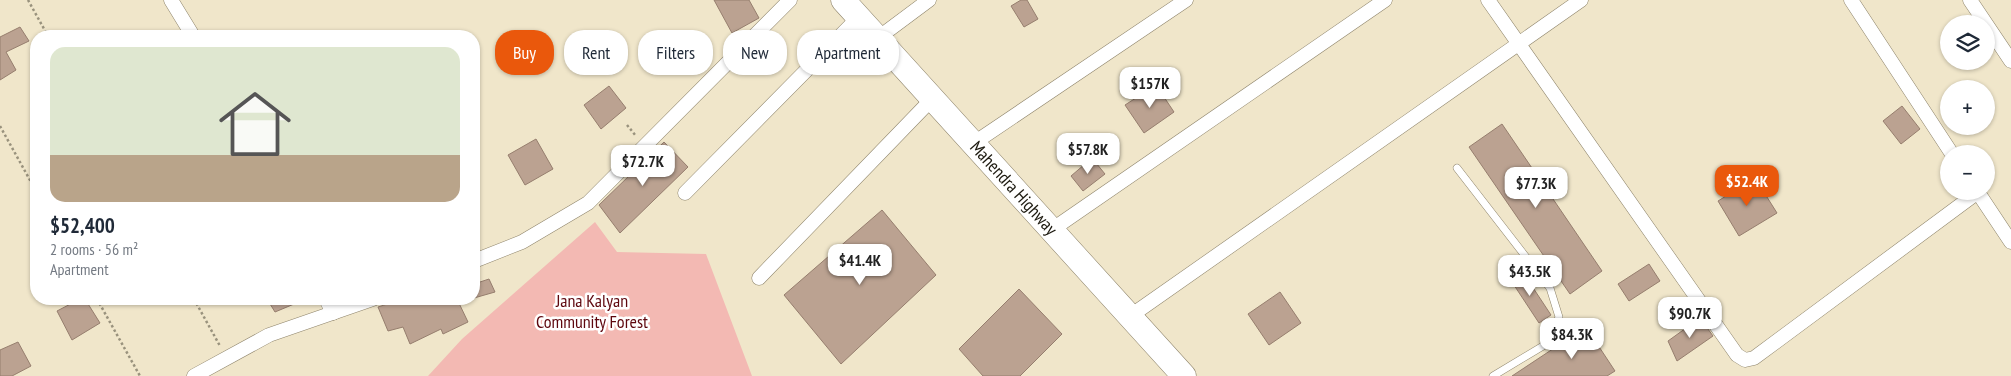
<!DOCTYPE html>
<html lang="en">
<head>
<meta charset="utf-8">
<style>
  body { margin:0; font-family:"PT Sans Narrow",sans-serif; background:#f2f2f3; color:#1f2937; height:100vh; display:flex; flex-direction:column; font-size:19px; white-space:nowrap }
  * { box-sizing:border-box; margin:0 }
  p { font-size:16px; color:#747a83 }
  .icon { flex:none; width:28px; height:28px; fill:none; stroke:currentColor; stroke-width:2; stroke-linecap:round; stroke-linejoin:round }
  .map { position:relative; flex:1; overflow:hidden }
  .drawer { position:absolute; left:30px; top:30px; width:450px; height:275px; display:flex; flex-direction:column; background:#fff; border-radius:20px; box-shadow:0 1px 4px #0004 }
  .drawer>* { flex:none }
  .guide { position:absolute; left:495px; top:30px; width:475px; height:45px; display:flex; gap:10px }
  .buttons { position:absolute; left:1940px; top:15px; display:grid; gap:10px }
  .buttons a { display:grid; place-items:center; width:55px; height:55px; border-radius:50%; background:#fff; box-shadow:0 1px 4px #0004; font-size:25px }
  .price { position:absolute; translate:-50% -42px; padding:0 11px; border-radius:10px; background:#fff; color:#222; font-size:16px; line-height:32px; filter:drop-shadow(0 1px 2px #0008) }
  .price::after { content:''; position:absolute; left:50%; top:30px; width:15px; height:11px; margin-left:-8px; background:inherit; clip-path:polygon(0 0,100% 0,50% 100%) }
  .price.active { background:#ea580c; color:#fff }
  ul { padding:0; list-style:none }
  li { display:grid; align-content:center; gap:10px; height:265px; padding:0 20px }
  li+li { border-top:1px solid #e0e1e3 }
  li span { display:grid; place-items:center; height:155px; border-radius:15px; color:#555 }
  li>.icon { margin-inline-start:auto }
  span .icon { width:90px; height:90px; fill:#fffc; stroke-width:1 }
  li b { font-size:21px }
  .pill { padding:0 18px; border-radius:20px; background:#fff; box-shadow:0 1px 4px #0004; font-size:18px; line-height:45px }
  .pill.active { background:#ea580c; color:#fff }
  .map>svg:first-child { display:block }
</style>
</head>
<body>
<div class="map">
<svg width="2011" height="376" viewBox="0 0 2011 376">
  <rect width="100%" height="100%" fill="#f0e6ca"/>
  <polygon fill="#f3b9b3" points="595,222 617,252 706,254 752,376 428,376 462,339"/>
  <g fill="#bba291" stroke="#967e6e">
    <polygon points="714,0 749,0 759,18 732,33"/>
    <polygon points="1021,0 1027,0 1038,19 1024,27 1011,6"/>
    <polygon points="20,27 29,41 6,52 16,70 0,80 0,37"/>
    <polygon points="1156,85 1174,112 1144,133 1125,105"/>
    <polygon points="609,86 626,108 601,129 584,105"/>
    <polygon points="1902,106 1920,129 1901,144 1883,121"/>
    <polygon points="1502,124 1602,271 1570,294 1469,147"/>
    <polygon points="536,139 553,169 525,185 508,155"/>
    <polygon points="664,142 688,167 620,233 599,205"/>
    <polygon points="1092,158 1105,174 1083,191 1071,176"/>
    <polygon points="1755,178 1777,213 1739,236 1718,201"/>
    <polygon points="882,210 936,275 841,364 784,295"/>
    <polygon points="1649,264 1660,281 1629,301 1618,284"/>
    <polygon points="1522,271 1551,315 1539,323 1510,279"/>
    <polygon points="489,279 495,292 474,298 474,284"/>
    <polygon points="1019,289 1062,334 1020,376 983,376 959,349"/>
    <polygon points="1280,292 1301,323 1269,345 1248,314"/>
    <polygon points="80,299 85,299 100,323 72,340 57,311"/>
    <polygon points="267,299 306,299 275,312"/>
    <polygon points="403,299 457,299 468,322 443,334 441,329 410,344 403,327 388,331 378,307"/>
    <polygon points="1700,318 1713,336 1677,361 1668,341"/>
    <polygon points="1586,327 1615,371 1607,376 1512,376"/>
    <polygon points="18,342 31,366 12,376 0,376 0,350"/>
  </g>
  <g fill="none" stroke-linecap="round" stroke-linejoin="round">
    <defs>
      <polyline id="service" points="1457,168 1550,288 1559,317 1548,343 1493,376"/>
      <g id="minor">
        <polyline points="171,0 193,36"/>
        <polyline points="1488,0 1737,355 1745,360 1754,358 1978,192"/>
        <polyline points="1851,0 1952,154"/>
        <polyline points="1970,0 2011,61"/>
        <polyline points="878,38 929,0"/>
        <polyline points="974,143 1186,0"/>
        <polyline points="1977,191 2011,242"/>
        <polyline points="685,193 859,17"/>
        <polyline points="1050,231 1385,0"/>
        <polyline points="474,261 522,242 588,203 790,0"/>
        <polyline points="759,278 933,98"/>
        <polyline points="326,299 333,313"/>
        <polyline points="1129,317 1581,0"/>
        <polyline points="194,376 269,335 373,299"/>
      </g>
      <g id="trunk">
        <path id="s1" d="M843,0L1184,376"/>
      </g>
    </defs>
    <use href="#service" stroke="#8e846b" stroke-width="8"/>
    <use href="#minor" stroke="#8e846b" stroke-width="15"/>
    <use href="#trunk" stroke="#8e846b" stroke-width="25"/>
    <g stroke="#99927d" stroke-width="2.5" stroke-dasharray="2.5 2.5" stroke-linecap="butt">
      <polyline points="28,0 48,36"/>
      <polyline points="627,125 636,136"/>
      <polyline points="0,126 36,191"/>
      <polyline points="97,299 140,376"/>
      <polyline points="194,299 220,346"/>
    </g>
    <use href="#service" stroke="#fff" stroke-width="7"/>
    <use href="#minor" stroke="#fff" stroke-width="14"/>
    <use href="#trunk" stroke="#fff" stroke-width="24"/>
  </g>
  <g text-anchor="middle" stroke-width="5" stroke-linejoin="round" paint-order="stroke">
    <g font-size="18" fill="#1d1a10" stroke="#fff">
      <text dy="6" stroke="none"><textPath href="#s1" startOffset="254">Mahendra Highway</textPath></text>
    </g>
    <g font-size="18" fill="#5e070e" stroke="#fff">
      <text x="592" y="307">Jana Kalyan<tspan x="592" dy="21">Community Forest</tspan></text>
    </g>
  </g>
</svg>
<div class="buttons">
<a><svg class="icon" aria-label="layers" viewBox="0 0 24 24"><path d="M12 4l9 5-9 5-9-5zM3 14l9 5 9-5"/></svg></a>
<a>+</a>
<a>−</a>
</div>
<b class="price" style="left:1150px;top:109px">$157K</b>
<b class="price" style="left:1088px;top:175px">$57.8K</b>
<b class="price" style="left:643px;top:187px">$72.7K</b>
<b class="price active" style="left:1747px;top:207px">$52.4K</b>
<b class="price" style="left:1536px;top:209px">$77.3K</b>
<b class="price" style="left:860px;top:286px">$41.4K</b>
<b class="price" style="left:1530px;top:297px">$43.5K</b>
<b class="price" style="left:1690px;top:339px">$90.7K</b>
<b class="price" style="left:1572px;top:360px">$84.3K</b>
<div class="guide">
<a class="pill active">Buy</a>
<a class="pill">Rent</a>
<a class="pill">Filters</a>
<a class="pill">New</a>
<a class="pill">Apartment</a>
</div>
<section class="drawer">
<ul>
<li><span style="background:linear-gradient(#dfe7d0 70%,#b9a48a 0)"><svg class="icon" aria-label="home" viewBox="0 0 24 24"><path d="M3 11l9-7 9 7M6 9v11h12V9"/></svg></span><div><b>$52,400</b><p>2 rooms · 56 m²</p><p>Apartment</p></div></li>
</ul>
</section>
</div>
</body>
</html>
